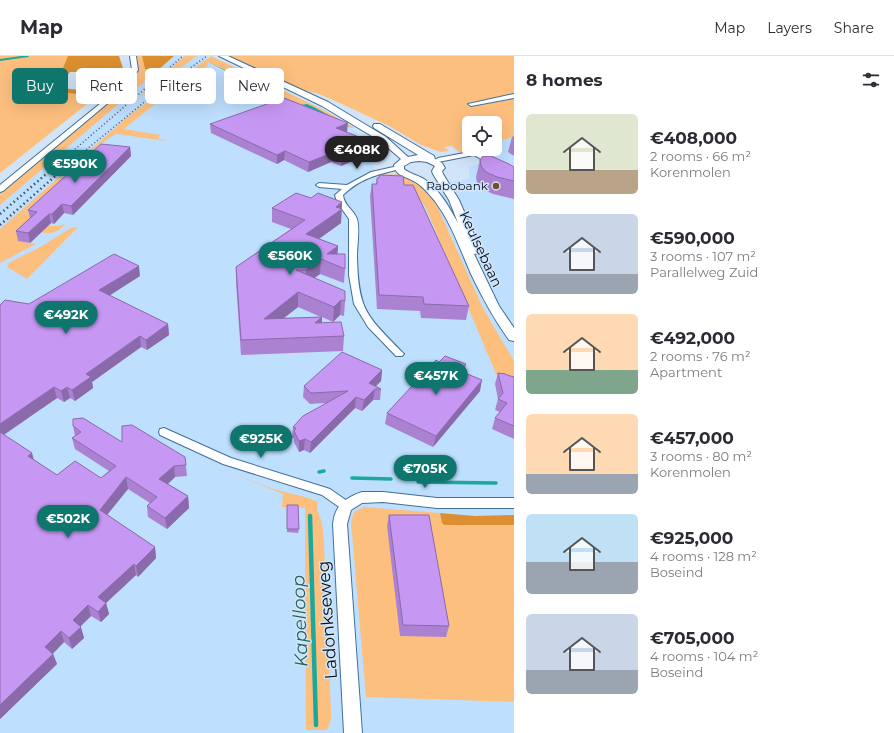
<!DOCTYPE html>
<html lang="en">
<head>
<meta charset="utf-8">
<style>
  body { margin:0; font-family:Montserrat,sans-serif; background:#f7f7f7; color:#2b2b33; height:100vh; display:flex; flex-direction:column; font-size:15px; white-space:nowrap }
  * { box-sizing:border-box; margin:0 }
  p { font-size:13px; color:#7c7c81 }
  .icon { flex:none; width:22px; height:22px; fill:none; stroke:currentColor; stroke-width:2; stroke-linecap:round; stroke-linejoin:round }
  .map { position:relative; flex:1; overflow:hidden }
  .drawer { display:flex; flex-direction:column; background:#fff; width:380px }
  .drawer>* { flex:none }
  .top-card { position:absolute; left:12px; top:12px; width:380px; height:36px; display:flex; gap:8px }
  .buttons { position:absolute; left:462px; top:60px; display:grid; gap:8px }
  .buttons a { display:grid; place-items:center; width:40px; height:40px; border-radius:6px; background:#fff; box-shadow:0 4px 16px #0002; font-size:20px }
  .price { position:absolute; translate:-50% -34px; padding:0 9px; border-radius:14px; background:#0f766e; color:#fff; font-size:13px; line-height:26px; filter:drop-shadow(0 1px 2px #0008) }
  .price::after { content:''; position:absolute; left:50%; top:24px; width:12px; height:9px; margin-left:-6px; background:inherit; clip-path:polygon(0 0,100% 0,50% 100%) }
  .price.selected { background:#222; color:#fff }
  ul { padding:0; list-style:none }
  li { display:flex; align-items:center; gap:12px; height:100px; padding:0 12px }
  li span { display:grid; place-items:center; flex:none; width:112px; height:80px; border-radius:6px; color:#555 }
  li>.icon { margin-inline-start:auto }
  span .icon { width:48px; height:48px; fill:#fffc; stroke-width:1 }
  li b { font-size:17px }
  h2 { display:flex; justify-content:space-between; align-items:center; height:48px; padding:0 12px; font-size:17px }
  .tag { padding:0 14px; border-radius:6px; background:#fff; box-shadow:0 4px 16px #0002; font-size:14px; line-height:36px }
  .tag.selected { background:#0f766e; color:#fff }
  header { display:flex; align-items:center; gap:24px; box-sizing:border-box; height:56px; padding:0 20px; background:#fff; border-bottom:1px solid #e1e1e2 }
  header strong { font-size:19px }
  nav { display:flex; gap:22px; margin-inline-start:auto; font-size:14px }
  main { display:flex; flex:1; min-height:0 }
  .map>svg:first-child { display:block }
</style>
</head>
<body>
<header>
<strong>Map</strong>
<nav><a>Map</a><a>Layers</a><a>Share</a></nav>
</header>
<main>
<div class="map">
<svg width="514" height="677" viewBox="0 0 514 677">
  <rect width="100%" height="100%" fill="#d2e5f8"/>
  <polygon fill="#bedffe" points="166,0 209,0 206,3 208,2 208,6 219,13 351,73 358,77 356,80 357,82 371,88 383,99 382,103 372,108 379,122 404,128 451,126 469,123 469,111 491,104 474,93 495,93 495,86 514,81 514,677 0,677 0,141"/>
  <g fill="#fdbf7e">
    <polygon points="0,0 71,0 68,1 53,36 97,40 0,117"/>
    <path d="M137,0H142L145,13L157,15L0,149V136L128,31C136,21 141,12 137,0Z"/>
    <polygon points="185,0 197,0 136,43"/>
    <path d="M211,0L322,53L355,72H352L314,51L307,48L300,49L208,6L207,10L170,36L124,73L160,79L158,82L167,85L117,78L112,80L91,95L60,121L68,122L28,157L39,170H58L65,168C54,182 44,176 30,174L18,185L36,188L0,207V173L131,58Z"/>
    <polygon points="230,0 514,0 514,39 467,47 472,50 514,43 514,81 495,86 495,67 469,67 469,93 474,93 460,97 452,90 444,91 449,95 441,96 421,89 391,71 342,48 319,38 303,34"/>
    <polygon points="400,118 418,125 434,143 483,252 514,305 514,326 497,320 425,150 405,128 379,122 378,119"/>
    <polygon points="78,171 27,223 7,211 9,207 14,204 35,194 71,172"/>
    <polygon points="231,417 273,433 309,442 318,446 317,453 322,467 324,487 331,657 331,663 327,674 306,674 305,452 282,451 283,438"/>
    <polygon points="364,451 440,457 441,463 444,469 514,469 514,646 366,641 351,466 354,456"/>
  </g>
  <g fill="#db8f30">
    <polygon points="68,0 119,0 123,12 121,16 70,16 67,20 64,20 60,32 81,34 77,38 53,36"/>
    <polygon points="142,0 174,0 157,15 145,13"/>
    <polygon points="440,457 475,460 514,459 514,469 444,469 442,467"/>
  </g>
  <polygon fill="#1ba99e" points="208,6 300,49 307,48 314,51 352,72 257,31"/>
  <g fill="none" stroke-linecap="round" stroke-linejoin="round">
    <polyline stroke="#1ba99e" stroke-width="2" points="0,4 28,0"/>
    <g stroke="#1ba99e" stroke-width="3.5">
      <polyline points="319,416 324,415"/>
      <polyline points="352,422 391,423"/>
      <polyline points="418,426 496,427"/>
    </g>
    <polyline stroke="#1ba99e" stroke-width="4.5" points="310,460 316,669"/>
    <defs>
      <g id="minor">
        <polygon points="514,38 514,42 471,50 468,48"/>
        <polygon points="475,95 514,118 514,123 474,99 438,106 435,104 438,102"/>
        <path d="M398,110L400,111V113C376,119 361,122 343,139C344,150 354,154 357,163C360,174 357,189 357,200C358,254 366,259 402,296L404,298L402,300H396L368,271L354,248L349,219V163L337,146L335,139L342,133L319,131L316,129L319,127L347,129L371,116Z"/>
        <polygon points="164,372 231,402 330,433 350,447 352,450 350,453 346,455 342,453 322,439 223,408 160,379 159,376 160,373"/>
      </g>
      <g id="tertiary">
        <polygon points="130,0 136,0 138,14 127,31 3,135 0,136 0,129 123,29 132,14"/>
        <path d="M362,436H383L437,442H514V452H437L383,446L362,447L351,454L347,468L362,677H344L333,468C335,449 345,442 362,436Z"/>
      </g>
      <path id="secondary" d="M219,0H228L328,46L386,81L408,101L418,99L374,72L373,70L374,68H380L434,100L435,103L442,107L445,112L442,115L443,118L459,144L481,195L479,197L474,198L499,250L514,272V285L509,284C494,263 482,241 471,218C460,193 451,166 434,144C429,138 423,131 417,127C409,121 395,121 394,109L401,103L380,85L322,50ZM419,105L427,106L435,110L432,115L433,118L449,144L458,167C449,151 440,134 424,123C418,119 410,118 404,113V110L411,106Z"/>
    </defs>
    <use href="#minor" stroke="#416f97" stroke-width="2"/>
    <use href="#tertiary" stroke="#416f97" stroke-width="2"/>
    <use href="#secondary" stroke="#416f97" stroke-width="2"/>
    <use href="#minor" fill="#fff" fill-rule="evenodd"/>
    <use href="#tertiary" fill="#fff" fill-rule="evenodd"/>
    <use href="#secondary" fill="#fff" fill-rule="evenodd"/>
    <g stroke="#465667" stroke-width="1.5" stroke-dasharray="1 2.5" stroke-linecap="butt">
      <polyline points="59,107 183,0"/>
      <polyline points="70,107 153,39 207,0"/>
    </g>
    <g stroke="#465667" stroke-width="2.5" stroke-dasharray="1.5 3" stroke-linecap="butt">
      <polyline points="0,158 60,106"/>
      <polyline points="0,169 71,106"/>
    </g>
  </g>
  <g fill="#ab82d2" fill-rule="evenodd">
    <polygon points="210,68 347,76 374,87 373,96 341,110 331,106 308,116 284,104 277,108 211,77"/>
    <polygon points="514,80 514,100 508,96 512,81"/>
    <polygon points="130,91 131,100 73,159 64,157 54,168 51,167 30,187 18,185 16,175 30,162 28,154"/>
    <polygon points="480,104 514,111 514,143 493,138 482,133 477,127 476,121"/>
    <polygon points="379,119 404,129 469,250 466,264 421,262 420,255 377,253 370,140 372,128 376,128 377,122 379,122"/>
    <path d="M311,142L342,146L341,167L319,183L338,190L337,198L345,213L344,227L320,218L314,222L345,245L344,260L340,259L333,266L322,261V267L344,280L343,295L241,299L236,226V211L291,173L272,166V152ZM298,251L321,261L283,262Z"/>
    <polygon points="140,220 109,239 168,268 169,279 147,294 141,291 92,326 93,332 75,345 70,342 64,346 57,342 4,379 32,397 33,403 57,419 101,422 109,415 75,393 72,382 75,380 73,370 122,386 185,401 187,420 175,421 168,428 188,440 189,452 167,473 148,461 147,450 150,447 128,433 107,459 155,491 156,502 138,521 136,519 106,547 109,558 101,566 91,560 80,570 84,582 72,593 64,586 53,598 57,608 0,663 0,249 29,248"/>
    <polygon points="439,306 464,316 480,335 433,391 385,368 387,357"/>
    <polygon points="382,314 381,325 376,330 381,333 380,344 373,344 362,355 355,352 310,397 304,394 299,396 294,386 294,382 292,382 293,371 326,347 310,348 303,341 304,330"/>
    <polygon points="498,317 514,321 514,383 492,373 495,362 500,356 495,354 498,343 495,328"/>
    <polygon points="287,449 299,473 298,477 287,476"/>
    <polygon points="389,459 449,570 446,581 400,580 387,470"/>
  </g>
  <g fill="#8b6aab">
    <polygon points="348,67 347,76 336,81 336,72"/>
    <polygon points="374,87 373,96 341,110 342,101"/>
    <polygon points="130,91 131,100 73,159 71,150"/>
    <polygon points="285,95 284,104 277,108 277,99"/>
    <polygon points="332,97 331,106 308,116 309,106"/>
    <polygon points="342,146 341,167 306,192 306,178"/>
    <polygon points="62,148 64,157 54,168 52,158"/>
    <polygon points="49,158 51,167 30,187 28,177"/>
    <polygon points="338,190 337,205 327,198"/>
    <polygon points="321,203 320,218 305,229 306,214"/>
    <polygon points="139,210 140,220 101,245 99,234"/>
    <polygon points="298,236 298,251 264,278 264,263"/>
    <polygon points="341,244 340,259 333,266 334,251"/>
    <polygon points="322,261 321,276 315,267"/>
    <polygon points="168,268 169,279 147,294 146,284"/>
    <polygon points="140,280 141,291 92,326 93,332 75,345 72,334 86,318"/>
    <polygon points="466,308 463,319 460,315"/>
    <polygon points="382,314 381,325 368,338 369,327"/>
    <polygon points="482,324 480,335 433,391 436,380"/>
    <polygon points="54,331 57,342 0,381 0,368"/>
    <polygon points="67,331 70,342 64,346 61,335"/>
    <polygon points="375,333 373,344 362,355 364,344"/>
    <polygon points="356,341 355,352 310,397 311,386"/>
    <polygon points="305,383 304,394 299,396 299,385"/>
    <polygon points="32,397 35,408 28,400"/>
    <polygon points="174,410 175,421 161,434 159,423"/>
    <polygon points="126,421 128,433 102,465 100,454"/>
    <polygon points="188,440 189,452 167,473 165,462"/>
    <polygon points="155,491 156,502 138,521 136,510"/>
    <polygon points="134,508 136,519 106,547 109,558 101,566 98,556 98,541"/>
    <polygon points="88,549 91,560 76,575 73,564"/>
    <polygon points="81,571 84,582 72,593 69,582"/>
    <polygon points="61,575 64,586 49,601 45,591"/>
    <polygon points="53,598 57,608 0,663 0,649"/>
  </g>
  <g fill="#c797f4" stroke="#8b6aab">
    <polygon points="284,42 348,67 336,72 374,87 342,101 332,97 309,106 285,95 277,99 210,68"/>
    <polygon points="101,88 130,91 71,150 62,148 52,158 49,158 28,177 16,175 37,156 28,154"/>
    <polygon points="483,100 491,100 509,108 514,111 514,125 497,121 486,116 481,110 480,104"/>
    <polygon points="379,119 403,120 404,129 413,129 469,250 424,248 423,241 379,239 372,128 377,128 377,122 379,122"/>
    <polygon points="296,137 311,142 318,137 342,146 336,151 342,153 306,178 338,190 327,198 345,198 345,213 321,203 306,214 296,214 345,235 345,245 341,244 334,251 298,236 264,263 322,261 315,267 341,266 344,280 241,284 236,211 305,164 272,152"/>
    <polygon points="114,198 139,210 99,234 168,268 146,284 140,280 86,318 91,321 72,334 67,331 61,335 54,331 0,368 0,249 5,244 29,248"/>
    <polygon points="342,296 382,314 369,327 381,333 375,333 364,344 356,341 311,386 305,383 299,385 294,375 296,372 293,371 303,360 348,335 311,337 304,330"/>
    <polygon points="445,300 466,308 460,315 482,324 436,380 387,357 436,304 439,306"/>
    <polygon points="498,317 506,318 507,319 514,321 514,370 495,362 507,347 498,343 503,337"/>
    <polygon points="83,362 122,386 122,370 132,369 185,401 186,409 174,410 159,423 188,440 165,462 147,450 157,441 126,421 100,454 155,491 136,510 134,508 98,541 106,547 98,556 88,549 73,564 81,571 69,582 61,575 45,591 53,598 0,649 0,376 32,397 28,400 57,419 75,405 101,422 116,410 72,382 81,376 73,370 73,363"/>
    <polygon points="287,449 298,449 299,473 287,473"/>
    <polygon points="389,459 429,459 449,570 403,569"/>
  </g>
  <circle fill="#735029" stroke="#d2e5f8" stroke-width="1.5" cx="496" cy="130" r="4"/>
  <g text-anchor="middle" stroke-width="3" stroke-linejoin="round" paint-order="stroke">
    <g font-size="12" fill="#000e1e" stroke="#d2e5f8" text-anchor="end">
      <text x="488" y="134">Rabobank</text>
    </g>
    <g font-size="14" fill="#000e1e" stroke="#d2e5f8">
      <text transform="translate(481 193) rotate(65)" y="5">Keulsebaan</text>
    </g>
    <g font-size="17" fill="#000e1e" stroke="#d2e5f8">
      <text transform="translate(327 564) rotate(-94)" y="6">Ladonkseweg</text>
    </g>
    <g font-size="18" font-style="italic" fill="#1f635d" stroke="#d2e5f8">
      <text transform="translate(300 565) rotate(-92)" y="6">Kapelloop</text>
    </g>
  </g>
</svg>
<div class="buttons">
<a><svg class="icon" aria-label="locate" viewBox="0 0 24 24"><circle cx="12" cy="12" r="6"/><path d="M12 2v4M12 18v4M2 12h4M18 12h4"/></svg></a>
</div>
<b class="price selected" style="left:357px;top:114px">€408K</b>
<b class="price" style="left:75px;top:128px">€590K</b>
<b class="price" style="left:290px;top:220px">€560K</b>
<b class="price" style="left:66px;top:279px">€492K</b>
<b class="price" style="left:436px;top:340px">€457K</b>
<b class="price" style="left:261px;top:403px">€925K</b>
<b class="price" style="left:425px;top:433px">€705K</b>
<b class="price" style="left:68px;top:483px">€502K</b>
<div class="top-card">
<a class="tag selected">Buy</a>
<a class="tag">Rent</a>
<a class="tag">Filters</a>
<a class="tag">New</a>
</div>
</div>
<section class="drawer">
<h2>8 homes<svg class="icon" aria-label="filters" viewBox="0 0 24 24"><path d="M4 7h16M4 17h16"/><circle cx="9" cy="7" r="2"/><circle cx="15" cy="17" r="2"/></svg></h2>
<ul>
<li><span style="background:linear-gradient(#dfe7d0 70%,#b9a48a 0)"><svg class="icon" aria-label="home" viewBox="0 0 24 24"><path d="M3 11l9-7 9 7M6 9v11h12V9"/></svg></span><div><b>€408,000</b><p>2 rooms · 66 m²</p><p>Korenmolen</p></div></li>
<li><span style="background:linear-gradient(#c9d6e8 75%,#9aa5b1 0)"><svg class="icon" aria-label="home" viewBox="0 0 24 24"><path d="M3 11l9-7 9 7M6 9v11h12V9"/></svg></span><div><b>€590,000</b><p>3 rooms · 107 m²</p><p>Parallelweg Zuid</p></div></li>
<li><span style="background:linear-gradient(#ffd9b3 70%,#7fa58c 0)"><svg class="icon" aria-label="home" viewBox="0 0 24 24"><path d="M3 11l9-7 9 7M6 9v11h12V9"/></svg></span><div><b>€492,000</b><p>2 rooms · 76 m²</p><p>Apartment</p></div></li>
<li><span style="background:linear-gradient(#ffd9b3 75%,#9aa5b1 0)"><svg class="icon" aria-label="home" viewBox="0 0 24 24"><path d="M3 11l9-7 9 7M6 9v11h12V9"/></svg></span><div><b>€457,000</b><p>3 rooms · 80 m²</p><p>Korenmolen</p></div></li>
<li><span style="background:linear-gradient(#bfe0f5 60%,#9aa5b1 0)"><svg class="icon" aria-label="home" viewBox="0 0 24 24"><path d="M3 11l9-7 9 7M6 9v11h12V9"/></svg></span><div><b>€925,000</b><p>4 rooms · 128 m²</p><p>Boseind</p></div></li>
<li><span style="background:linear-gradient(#c9d6e8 70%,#9aa5b1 0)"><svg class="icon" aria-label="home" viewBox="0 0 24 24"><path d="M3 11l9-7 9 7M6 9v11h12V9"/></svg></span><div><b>€705,000</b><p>4 rooms · 104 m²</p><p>Boseind</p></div></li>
</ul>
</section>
</main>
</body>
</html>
